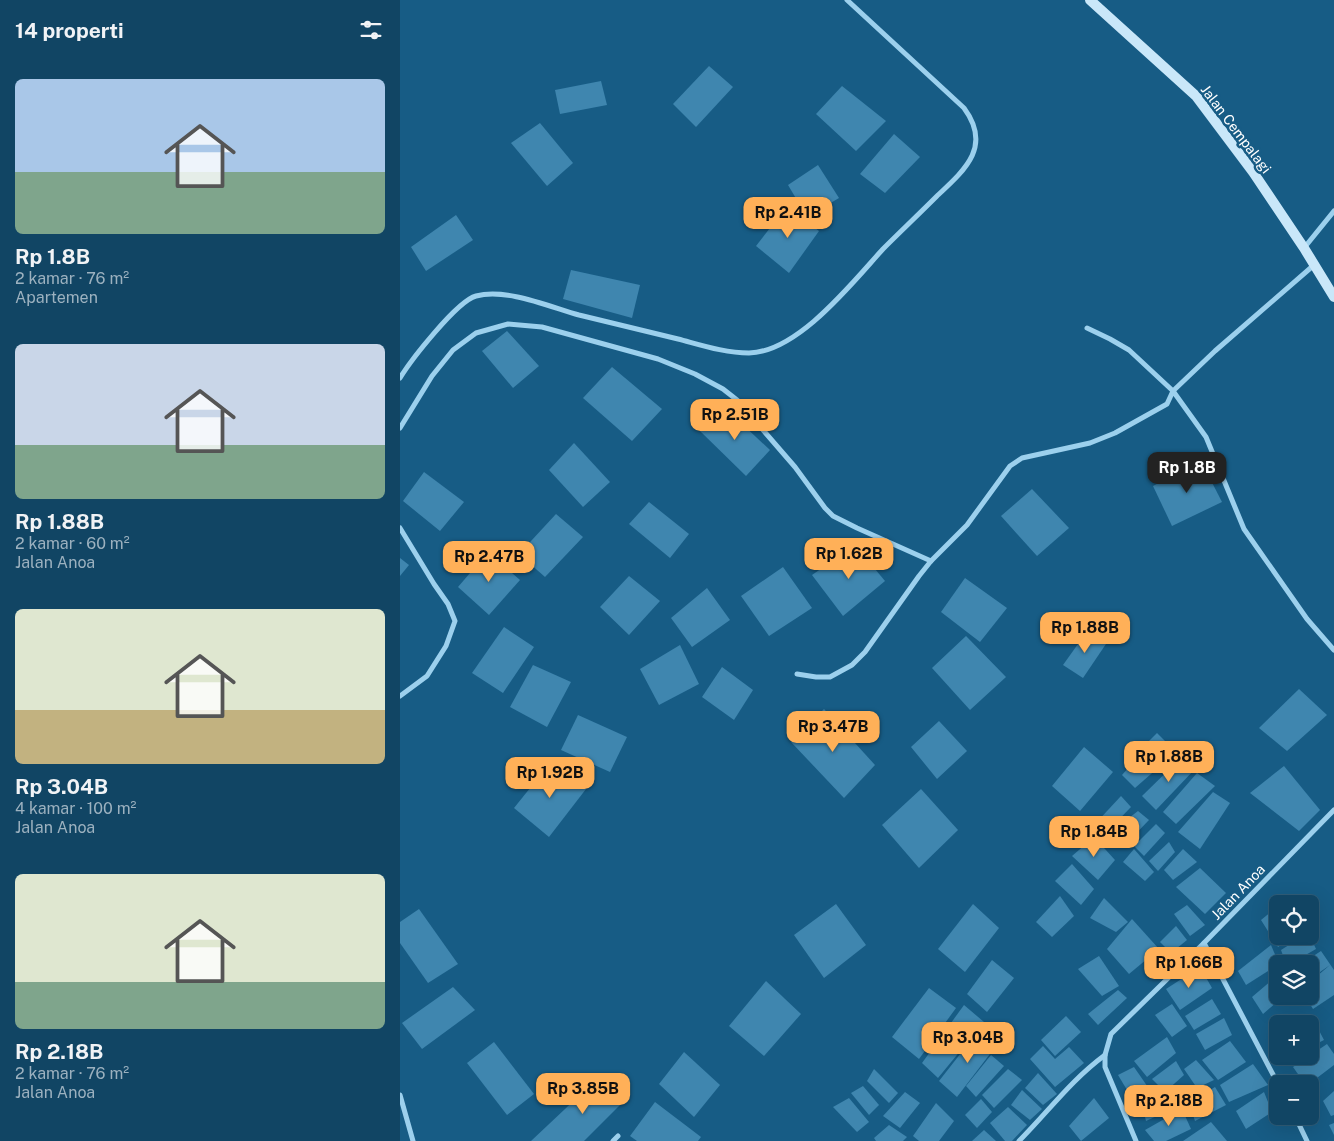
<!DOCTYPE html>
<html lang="id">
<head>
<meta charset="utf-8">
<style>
  body { margin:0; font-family:"Public Sans",sans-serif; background:#1a4c6a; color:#f1f3f6; height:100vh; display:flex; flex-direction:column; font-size:19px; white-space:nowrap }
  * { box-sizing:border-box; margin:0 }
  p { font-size:16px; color:#9cb1bf }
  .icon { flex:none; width:28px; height:28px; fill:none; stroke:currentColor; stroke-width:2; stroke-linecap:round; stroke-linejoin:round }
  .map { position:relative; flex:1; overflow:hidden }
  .drawer { display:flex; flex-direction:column; background:#114564; width:400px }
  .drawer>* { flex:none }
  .tools { position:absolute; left:869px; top:895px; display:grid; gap:10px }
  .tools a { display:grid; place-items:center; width:50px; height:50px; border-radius:8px; background:#114564; box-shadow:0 5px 20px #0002,0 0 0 1px #305d78; font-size:25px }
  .price { position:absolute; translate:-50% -42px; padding:0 11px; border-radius:10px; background:#ffb058; color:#111; font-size:16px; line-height:32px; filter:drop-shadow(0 1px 2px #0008) }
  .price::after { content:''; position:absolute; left:50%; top:30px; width:15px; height:11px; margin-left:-8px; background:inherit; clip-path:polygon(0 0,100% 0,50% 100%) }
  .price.selected { background:#222; color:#fff }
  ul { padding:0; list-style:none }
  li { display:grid; align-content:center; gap:10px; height:265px; padding:0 15px }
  li span { display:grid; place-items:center; height:155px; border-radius:8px; color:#555 }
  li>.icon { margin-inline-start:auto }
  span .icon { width:90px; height:90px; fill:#fffc; stroke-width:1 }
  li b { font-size:21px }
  h2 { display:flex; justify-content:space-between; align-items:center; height:60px; padding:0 15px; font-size:21px }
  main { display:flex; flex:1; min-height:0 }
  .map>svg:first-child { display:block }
</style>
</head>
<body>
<main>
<section class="drawer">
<h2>14 properti<svg class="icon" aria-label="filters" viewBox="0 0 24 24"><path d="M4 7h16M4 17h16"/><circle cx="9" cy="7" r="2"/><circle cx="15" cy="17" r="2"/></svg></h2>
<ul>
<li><span style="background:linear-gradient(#a9c7e8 60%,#7fa58c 0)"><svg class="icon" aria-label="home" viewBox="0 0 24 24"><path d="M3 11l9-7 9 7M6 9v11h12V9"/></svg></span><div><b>Rp 1.8B</b><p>2 kamar · 76 m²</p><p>Apartemen</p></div></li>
<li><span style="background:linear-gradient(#c9d6e8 65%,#7fa58c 0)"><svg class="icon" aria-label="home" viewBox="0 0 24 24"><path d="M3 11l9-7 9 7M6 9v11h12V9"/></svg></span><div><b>Rp 1.88B</b><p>2 kamar · 60 m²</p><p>Jalan Anoa</p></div></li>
<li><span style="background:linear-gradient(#dfe7d0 65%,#c2b280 0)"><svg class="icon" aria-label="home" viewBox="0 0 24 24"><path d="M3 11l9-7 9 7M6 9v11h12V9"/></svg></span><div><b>Rp 3.04B</b><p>4 kamar · 100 m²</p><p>Jalan Anoa</p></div></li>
<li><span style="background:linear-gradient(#dfe7d0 70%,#7fa58c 0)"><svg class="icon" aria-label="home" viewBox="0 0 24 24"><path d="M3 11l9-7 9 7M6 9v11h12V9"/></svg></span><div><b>Rp 2.18B</b><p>2 kamar · 76 m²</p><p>Jalan Anoa</p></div></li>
</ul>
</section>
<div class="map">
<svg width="934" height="1141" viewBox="0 0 934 1141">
  <rect width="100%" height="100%" fill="#175c85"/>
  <g fill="#3f86af">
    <polygon points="309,66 333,87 296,127 273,104"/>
    <polygon points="201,81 207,105 160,114 155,90"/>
    <polygon points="442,86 486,121 456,151 416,114"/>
    <polygon points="140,123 173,163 147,186 111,143"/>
    <polygon points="494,134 520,157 485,193 460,174"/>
    <polygon points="418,165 439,198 407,217 388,185"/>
    <polygon points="387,206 419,231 389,273 356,246"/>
    <polygon points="56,215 73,240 26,271 11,247"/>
    <polygon points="171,270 240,285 232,318 163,299"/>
    <polygon points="107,331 139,366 113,388 82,351"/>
    <polygon points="212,367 262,409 232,441 183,398"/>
    <polygon points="323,406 370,450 346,476 300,431"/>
    <polygon points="174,443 210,482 183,507 149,470"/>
    <polygon points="801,461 822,502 772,526 753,486"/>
    <polygon points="24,472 64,502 40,531 3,501"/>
    <polygon points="632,489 669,528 637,556 601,516"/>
    <polygon points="249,502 289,534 270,558 229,524"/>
    <polygon points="156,514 183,537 145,577 119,554"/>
    <polygon points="455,545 485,581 443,616 412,575"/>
    <polygon points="88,552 120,580 89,615 58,587"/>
    <polygon points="0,558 9,565 0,576"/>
    <polygon points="383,567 412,608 369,636 341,596"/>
    <polygon points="229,576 260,601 229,635 200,607"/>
    <polygon points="565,578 607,608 580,642 541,612"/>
    <polygon points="307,588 330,620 292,647 271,618"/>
    <polygon points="104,627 134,647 103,693 72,673"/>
    <polygon points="688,630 708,641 683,678 663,665"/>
    <polygon points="566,636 606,677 570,710 532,668"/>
    <polygon points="280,645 299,684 259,705 240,669"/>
    <polygon points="133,665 171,682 147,727 110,707"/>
    <polygon points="322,667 353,690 334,720 302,697"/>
    <polygon points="899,689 927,715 887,751 859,728"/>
    <polygon points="424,709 475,765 444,798 391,742"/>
    <polygon points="178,715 227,737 210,772 161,750"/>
    <polygon points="539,721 567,751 537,779 511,747"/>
    <polygon points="757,733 778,754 763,765 744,746"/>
    <polygon points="684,747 713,772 680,811 652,786"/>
    <polygon points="742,752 759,767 735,788 722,775"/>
    <polygon points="783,756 795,769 756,810 742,796"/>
    <polygon points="151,762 186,789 149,837 114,808"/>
    <polygon points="884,766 920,810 899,831 850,793"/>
    <polygon points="797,773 815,786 776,824 763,812"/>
    <polygon points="521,789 558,830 519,868 482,825"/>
    <polygon points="813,792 830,803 800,849 778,832"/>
    <polygon points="721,796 731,807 704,835 695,824"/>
    <polygon points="738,811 749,820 724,846 713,830"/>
    <polygon points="756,824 765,833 744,856 734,846"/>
    <polygon points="694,837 715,860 698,880 672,856"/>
    <polygon points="769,842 775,852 758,871 749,861"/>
    <polygon points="734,849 754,872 745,881 723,862"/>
    <polygon points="783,849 797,862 773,880 764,870"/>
    <polygon points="672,864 694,889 681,905 655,881"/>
    <polygon points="800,868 826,893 805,914 776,887"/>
    <polygon points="660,896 674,916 652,937 636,922"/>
    <polygon points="704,898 728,922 716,932 690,918"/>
    <polygon points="436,904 466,945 424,978 394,935"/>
    <polygon points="573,904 599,928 565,972 538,949"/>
    <polygon points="787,905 805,925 790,936 774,914"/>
    <polygon points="878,906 878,936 894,936 878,947 861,920"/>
    <polygon points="19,909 58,964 28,983 0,943 0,922"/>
    <polygon points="732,919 759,949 729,974 707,949"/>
    <polygon points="776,926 787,940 771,953 760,942"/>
    <polygon points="903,936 910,936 916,949 890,964 886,964 881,950"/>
    <polygon points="871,945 879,964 846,985 838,971"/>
    <polygon points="921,951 934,970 934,995 913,1009 905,996 910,996 910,982 930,965 910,979 910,964 901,964"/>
    <polygon points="699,956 719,986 702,996 678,969"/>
    <polygon points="592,960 614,978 587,1012 567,994"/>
    <polygon points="800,967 812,988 780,1010 766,989"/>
    <polygon points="878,975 878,996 884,996 863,1014 852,997"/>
    <polygon points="366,981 401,1014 364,1056 329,1026"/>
    <polygon points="53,987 75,1010 22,1049 2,1023"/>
    <polygon points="529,988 556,1008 519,1059 492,1037"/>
    <polygon points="718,990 727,998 698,1025 688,1014"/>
    <polygon points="812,999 821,1014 794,1030 785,1016"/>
    <polygon points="772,1004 787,1026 772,1037 755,1015"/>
    <polygon points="564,1005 584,1022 538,1078 522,1063"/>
    <polygon points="666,1016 681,1032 655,1056 641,1040"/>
    <polygon points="912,1017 924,1040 910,1047 910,1024 903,1024"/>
    <polygon points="824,1018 832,1035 805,1050 796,1034"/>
    <polygon points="579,1030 596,1046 557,1097 539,1081"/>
    <polygon points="767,1037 776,1053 747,1077 734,1061"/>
    <polygon points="830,1041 846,1062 818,1080 802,1060"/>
    <polygon points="94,1042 134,1094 107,1115 67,1063"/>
    <polygon points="927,1044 934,1054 934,1065 909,1084 905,1084 893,1067"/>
    <polygon points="643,1046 655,1059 669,1047 684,1063 655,1087 630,1059"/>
    <polygon points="284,1052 320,1085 294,1117 259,1084"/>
    <polygon points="591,1055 604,1066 576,1097 566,1086"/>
    <polygon points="796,1060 814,1080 797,1088 784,1069"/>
    <polygon points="776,1061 784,1075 765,1092 752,1079"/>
    <polygon points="853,1064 868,1085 829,1102 820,1085"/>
    <polygon points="734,1067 752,1093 733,1100 718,1075"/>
    <polygon points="474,1069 498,1093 489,1103 467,1081"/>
    <polygon points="608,1069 622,1080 594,1108 582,1095"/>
    <polygon points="638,1073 657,1094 643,1105 625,1088"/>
    <polygon points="200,1076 223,1102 184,1141 131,1141"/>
    <polygon points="463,1086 479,1105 469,1115 451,1093"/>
    <polygon points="815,1087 826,1105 795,1121 789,1103"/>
    <polygon points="622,1090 642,1109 630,1120 611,1105"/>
    <polygon points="934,1091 934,1115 931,1116 923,1101"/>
    <polygon points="505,1092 520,1103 500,1128 483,1116"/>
    <polygon points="864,1092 872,1112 846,1129 836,1111"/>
    <polygon points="768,1094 774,1108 746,1121 742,1105"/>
    <polygon points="449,1098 469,1122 457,1132 433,1107"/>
    <polygon points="694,1098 709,1118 681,1141 669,1126"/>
    <polygon points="581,1099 592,1112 577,1128 565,1115"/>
    <polygon points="255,1102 301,1137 298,1141 237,1141 230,1136"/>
    <polygon points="536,1103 554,1121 539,1141 519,1141 513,1136"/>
    <polygon points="608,1107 627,1125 612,1141 605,1141 590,1123"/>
    <polygon points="782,1109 791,1129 766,1141 754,1141 745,1130"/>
    <polygon points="811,1122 827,1141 783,1141"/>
    <polygon points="934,1123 934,1135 929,1125"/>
    <polygon points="489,1125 507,1137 503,1141 476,1141 474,1138"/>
    <polygon points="584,1130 596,1141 572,1141"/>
  </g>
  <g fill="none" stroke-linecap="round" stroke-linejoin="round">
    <g stroke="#9cd0ed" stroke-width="5">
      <polyline points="904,248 934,211"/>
      <polyline points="687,328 710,339 729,350 773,391 815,351 914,265"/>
      <path d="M0,378C11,360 57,301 76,296C107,288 150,307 179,315C212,323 245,331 278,339C301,345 325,353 349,353C398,352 452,283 483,249C501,231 519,214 537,196C566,169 592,146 564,108L447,0"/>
      <polyline points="0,428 32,376 53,350 76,333 108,324 142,327 258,359 295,374 323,389 337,400 395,467 425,508 433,516 457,528 531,561"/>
      <polyline points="0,528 34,584 48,604 55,621 46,646 27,676 0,696"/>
      <polyline points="397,674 416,677 430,677 452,665 465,652 519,576 531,561 567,525 610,466 622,458 690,443 715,433 767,404 773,391 806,437 844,529 907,619 934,650"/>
      <polyline points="804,943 878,1084"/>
      <polyline points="0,1095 13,1141"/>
      <polyline points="895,1116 907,1141"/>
      <polyline points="213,1141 218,1136"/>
      <path d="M619,1141C649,1111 670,1081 705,1055"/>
      <polyline points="736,1141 705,1067 705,1055 711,1034 804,943 934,810"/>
    </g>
    <polyline stroke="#c9e7f9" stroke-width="10" points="690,0 796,96 853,172 904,248 934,297"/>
  </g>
  <g text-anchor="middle" stroke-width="5" stroke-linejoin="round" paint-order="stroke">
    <g font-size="14" fill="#fff" stroke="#175c85">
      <text transform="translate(836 129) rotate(53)" y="5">Jalan Cempalagi</text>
      <text transform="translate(838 892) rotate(-46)" y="5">Jalan Anoa</text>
    </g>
  </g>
</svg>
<div class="tools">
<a><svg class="icon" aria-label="locate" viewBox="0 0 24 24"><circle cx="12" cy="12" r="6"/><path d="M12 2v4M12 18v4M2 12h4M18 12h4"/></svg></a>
<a><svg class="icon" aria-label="layers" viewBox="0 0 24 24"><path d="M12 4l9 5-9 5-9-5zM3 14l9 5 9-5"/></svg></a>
<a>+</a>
<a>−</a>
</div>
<b class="price" style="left:388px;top:239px">Rp 2.41B</b>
<b class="price" style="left:335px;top:441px">Rp 2.51B</b>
<b class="price selected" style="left:787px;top:494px">Rp 1.8B</b>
<b class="price" style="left:449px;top:580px">Rp 1.62B</b>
<b class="price" style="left:89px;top:583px">Rp 2.47B</b>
<b class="price" style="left:685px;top:654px">Rp 1.88B</b>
<b class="price" style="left:433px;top:753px">Rp 3.47B</b>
<b class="price" style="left:769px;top:783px">Rp 1.88B</b>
<b class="price" style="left:150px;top:799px">Rp 1.92B</b>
<b class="price" style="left:694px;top:858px">Rp 1.84B</b>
<b class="price" style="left:789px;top:989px">Rp 1.66B</b>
<b class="price" style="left:568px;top:1064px">Rp 3.04B</b>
<b class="price" style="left:183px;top:1115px">Rp 3.85B</b>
<b class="price" style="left:769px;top:1127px">Rp 2.18B</b>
</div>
</main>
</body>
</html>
